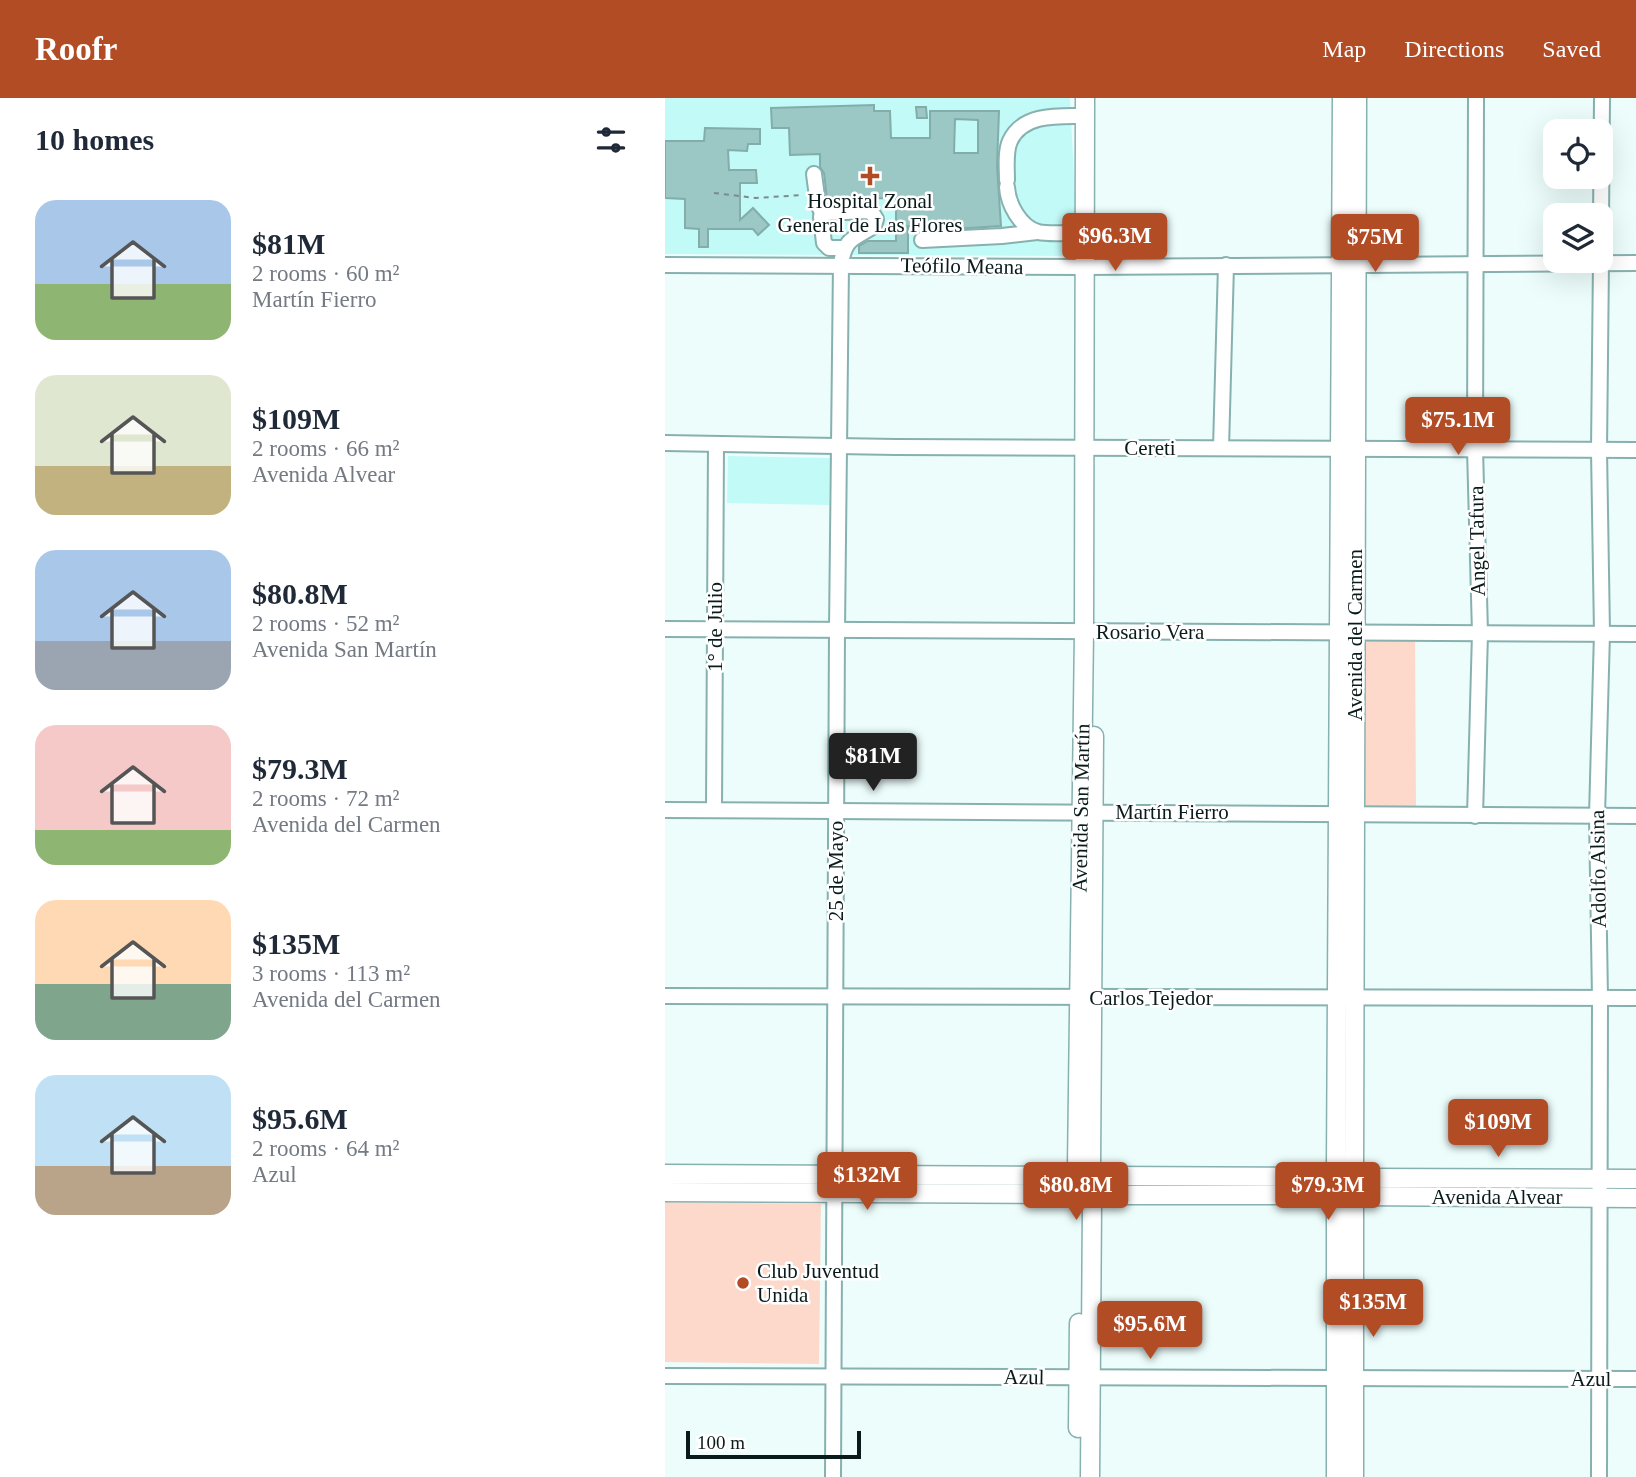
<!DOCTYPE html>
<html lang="en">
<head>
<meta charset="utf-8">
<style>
  body { margin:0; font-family:Georgia,serif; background:#f6f6f7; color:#1f2937; height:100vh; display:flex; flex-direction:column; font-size:26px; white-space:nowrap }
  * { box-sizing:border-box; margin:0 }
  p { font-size:23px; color:#747a83 }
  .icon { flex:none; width:38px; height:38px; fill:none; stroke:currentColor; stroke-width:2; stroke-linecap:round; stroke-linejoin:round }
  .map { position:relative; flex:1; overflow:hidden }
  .panel { display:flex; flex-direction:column; background:#fff; width:665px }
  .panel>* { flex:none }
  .fabs { position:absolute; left:878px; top:21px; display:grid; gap:14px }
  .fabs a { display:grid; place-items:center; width:70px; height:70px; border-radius:14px; background:#fff; box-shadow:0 7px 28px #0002; font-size:35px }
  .scale { position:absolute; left:21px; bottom:18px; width:175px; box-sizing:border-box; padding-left:7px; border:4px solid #091a1a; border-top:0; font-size:19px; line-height:24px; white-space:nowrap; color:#091a1a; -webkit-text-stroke:5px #fff; paint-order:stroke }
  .price { position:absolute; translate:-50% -60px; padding:0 16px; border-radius:7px; background:#b24c24; color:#fff; font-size:23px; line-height:46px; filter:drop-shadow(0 2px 4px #0008) }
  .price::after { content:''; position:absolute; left:50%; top:42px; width:21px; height:16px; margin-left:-10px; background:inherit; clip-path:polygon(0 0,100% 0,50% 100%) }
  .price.on { background:#222; color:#fff }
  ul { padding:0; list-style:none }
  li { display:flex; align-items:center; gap:21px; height:175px; padding:0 35px }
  li span { display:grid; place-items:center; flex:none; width:196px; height:140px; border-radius:21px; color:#555 }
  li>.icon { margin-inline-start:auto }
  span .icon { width:84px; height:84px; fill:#fffc; stroke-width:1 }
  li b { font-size:30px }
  h2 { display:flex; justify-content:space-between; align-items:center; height:84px; padding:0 35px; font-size:30px }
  header { display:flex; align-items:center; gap:42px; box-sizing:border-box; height:98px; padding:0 35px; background:#b24c24; color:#fff }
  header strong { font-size:33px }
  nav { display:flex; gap:38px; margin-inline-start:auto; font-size:24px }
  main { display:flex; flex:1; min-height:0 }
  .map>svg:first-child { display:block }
</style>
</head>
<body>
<header>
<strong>Roofr</strong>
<nav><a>Map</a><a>Directions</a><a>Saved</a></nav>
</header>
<main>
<section class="panel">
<h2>10 homes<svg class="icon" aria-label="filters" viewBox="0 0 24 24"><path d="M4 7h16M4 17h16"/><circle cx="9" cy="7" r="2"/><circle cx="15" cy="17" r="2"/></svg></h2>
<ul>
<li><span style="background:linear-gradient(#a9c7e8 60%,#8fb573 0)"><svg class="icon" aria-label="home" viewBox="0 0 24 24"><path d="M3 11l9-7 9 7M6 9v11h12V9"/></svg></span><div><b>$81M</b><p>2 rooms · 60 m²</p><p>Martín Fierro</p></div></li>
<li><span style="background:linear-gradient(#dfe7d0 65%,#c2b280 0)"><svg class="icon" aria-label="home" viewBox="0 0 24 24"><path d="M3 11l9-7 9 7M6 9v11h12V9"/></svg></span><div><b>$109M</b><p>2 rooms · 66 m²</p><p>Avenida Alvear</p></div></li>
<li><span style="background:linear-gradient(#a9c7e8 65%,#9aa5b1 0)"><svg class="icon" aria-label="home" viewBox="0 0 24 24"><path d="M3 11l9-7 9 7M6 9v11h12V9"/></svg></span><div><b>$80.8M</b><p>2 rooms · 52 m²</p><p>Avenida San Martín</p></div></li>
<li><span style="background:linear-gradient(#f6c9c9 75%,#8fb573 0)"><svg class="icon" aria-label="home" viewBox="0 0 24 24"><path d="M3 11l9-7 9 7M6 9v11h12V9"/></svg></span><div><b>$79.3M</b><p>2 rooms · 72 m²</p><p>Avenida del Carmen</p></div></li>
<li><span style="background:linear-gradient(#ffd9b3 60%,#7fa58c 0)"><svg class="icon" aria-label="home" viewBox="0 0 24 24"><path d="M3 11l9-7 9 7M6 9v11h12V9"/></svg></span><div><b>$135M</b><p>3 rooms · 113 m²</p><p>Avenida del Carmen</p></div></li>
<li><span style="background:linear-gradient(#bfe0f5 65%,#b9a48a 0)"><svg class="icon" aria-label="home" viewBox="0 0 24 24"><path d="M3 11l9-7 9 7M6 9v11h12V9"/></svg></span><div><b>$95.6M</b><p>2 rooms · 64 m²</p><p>Azul</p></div></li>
</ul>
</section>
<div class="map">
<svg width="971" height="1379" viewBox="0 0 971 1379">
  <rect width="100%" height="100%" fill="#ecfdfc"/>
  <g fill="#c2faf7">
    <polygon points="0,0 405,0 413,158 0,156"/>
    <polygon points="63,358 165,360 164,407 62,405"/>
  </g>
  <g fill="#fdd9cc">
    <polygon points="699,539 750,539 751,708 699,708"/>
    <circle cx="421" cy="1087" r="8"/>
    <polygon points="445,1085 652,1087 652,1090 445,1088"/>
    <polygon points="0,1104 156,1106 154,1266 0,1264"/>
  </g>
  <g fill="#9bc7c5" stroke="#82adab" stroke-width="2" fill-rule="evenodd">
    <path d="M209,7V13H225L226,40H265V13H334L332,68L336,128L272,132V127L243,128V155H194V148L203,143H231V100L162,101L159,75L155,69V56L125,57L124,30H107L106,10ZM290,21L313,22V55H289Z"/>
    <polygon points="251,9 261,9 262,20 252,20"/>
    <polygon points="40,30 95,31 95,46 83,46 82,53 63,52 64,72 91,72 92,85 75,85 75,122 88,110 104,127 93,137 88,131 43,131 43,149 34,149 34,131 20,130 20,101 0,100 0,43 39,43"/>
  </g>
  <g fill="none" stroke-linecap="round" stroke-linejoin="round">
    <defs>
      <g id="minor">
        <polyline points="149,76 153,106 157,115"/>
        <path d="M342,82C342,71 340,54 345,43C358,15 394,18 420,18"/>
        <path d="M342,89C343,106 355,129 373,134C387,137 405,134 420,135"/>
        <polyline points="936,123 937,0"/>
        <polyline points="257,142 337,138 372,134"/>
        <polyline points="0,167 419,169 971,165"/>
        <polyline points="0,345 231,349 971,352"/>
        <polyline points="556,350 561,167"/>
        <polyline points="0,531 971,536"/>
        <polyline points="0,712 971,718"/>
        <polyline points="49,712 51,346"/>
        <polyline points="810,718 815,535 810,351 811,0"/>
        <polyline points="0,898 971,900"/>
        <polyline points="0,1278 971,1281"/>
        <path d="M168,1379L172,532L176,166C180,139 189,141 209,128L211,121L207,115L202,113L157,115L156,119L159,145L164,150H179"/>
        <polyline points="934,1379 935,900 932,718 937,535 934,352 936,163"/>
      </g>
      <g id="major">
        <polyline points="426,1068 429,638"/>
        <polyline points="412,1069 419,533 420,0"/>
        <polyline points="671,1070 677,0"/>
        <polyline points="689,1073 692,0"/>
        <polyline points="0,1076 403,1078"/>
        <polyline points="437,1078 660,1079"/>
        <polyline points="694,1080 971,1081"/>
        <polyline points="0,1094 404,1096"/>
        <polyline points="437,1097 660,1097"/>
        <polyline points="693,1098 971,1100"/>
        <polyline points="413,1330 414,1225"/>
        <polyline points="425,1379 427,1105"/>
        <polyline points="671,1379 671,1106"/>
        <polyline points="689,1379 689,1102"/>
      </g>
    </defs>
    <use href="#minor" stroke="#86b1af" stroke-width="18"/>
    <use href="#major" stroke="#86b1af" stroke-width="21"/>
    <polyline stroke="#7b8c8b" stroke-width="2" stroke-dasharray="5 5" stroke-linecap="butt" points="49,95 91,100 138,97"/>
    <use href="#minor" stroke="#fff" stroke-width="14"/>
    <use href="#major" stroke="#fff" stroke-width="18"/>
  </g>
  <g fill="#b24c24" stroke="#fff" stroke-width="2.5">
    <path d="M201.5 67.5h7v7h7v7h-7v7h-7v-7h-7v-7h7z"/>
    <circle cx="78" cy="1185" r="7"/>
  </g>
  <g text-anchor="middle" stroke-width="5" stroke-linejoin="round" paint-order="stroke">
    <g font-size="21" fill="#091a1a" stroke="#fff">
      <text x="205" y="110">Hospital Zonal<tspan x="205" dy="24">General de Las Flores</tspan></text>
      <text x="92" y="1180" text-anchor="start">Club Juventud<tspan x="92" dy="24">Unida</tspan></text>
    </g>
    <g font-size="21" fill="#091a1a" stroke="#fff">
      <text transform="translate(297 168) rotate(1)" y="7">Teófilo Meana</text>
      <text x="485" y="357">Cereti</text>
      <text transform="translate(812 443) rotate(-91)" y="7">Angel Tafura</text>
      <text transform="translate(50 529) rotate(-90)" y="7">1° de Julio</text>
      <text x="485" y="541">Rosario Vera</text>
      <text transform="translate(690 537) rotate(-90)" y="7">Avenida del Carmen</text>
      <text transform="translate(416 710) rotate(-89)" y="7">Avenida San Martín</text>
      <text x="507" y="721">Martín Fierro</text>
      <text transform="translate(933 771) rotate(-91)" y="7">Adolfo Alsina</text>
      <text transform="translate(171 773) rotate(-90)" y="7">25 de Mayo</text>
      <text x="486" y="907">Carlos Tejedor</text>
      <text x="832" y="1106">Avenida Alvear</text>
      <text transform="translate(359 1279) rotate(1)" y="7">Azul</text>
      <text x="926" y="1288">Azul</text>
    </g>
  </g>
</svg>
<div class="fabs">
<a><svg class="icon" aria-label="locate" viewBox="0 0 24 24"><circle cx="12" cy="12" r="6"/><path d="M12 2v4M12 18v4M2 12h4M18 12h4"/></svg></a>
<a><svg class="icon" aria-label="layers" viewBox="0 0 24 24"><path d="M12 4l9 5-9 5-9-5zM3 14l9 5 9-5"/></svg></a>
</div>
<div class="scale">100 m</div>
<b class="price" style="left:450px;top:175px">$96.3M</b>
<b class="price" style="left:710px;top:176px">$75M</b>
<b class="price" style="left:793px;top:359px">$75.1M</b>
<b class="price on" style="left:208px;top:695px">$81M</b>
<b class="price" style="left:833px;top:1061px">$109M</b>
<b class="price" style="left:202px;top:1114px">$132M</b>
<b class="price" style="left:411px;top:1124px">$80.8M</b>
<b class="price" style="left:663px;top:1124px">$79.3M</b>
<b class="price" style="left:708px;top:1241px">$135M</b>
<b class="price" style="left:485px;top:1263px">$95.6M</b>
</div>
</main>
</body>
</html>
